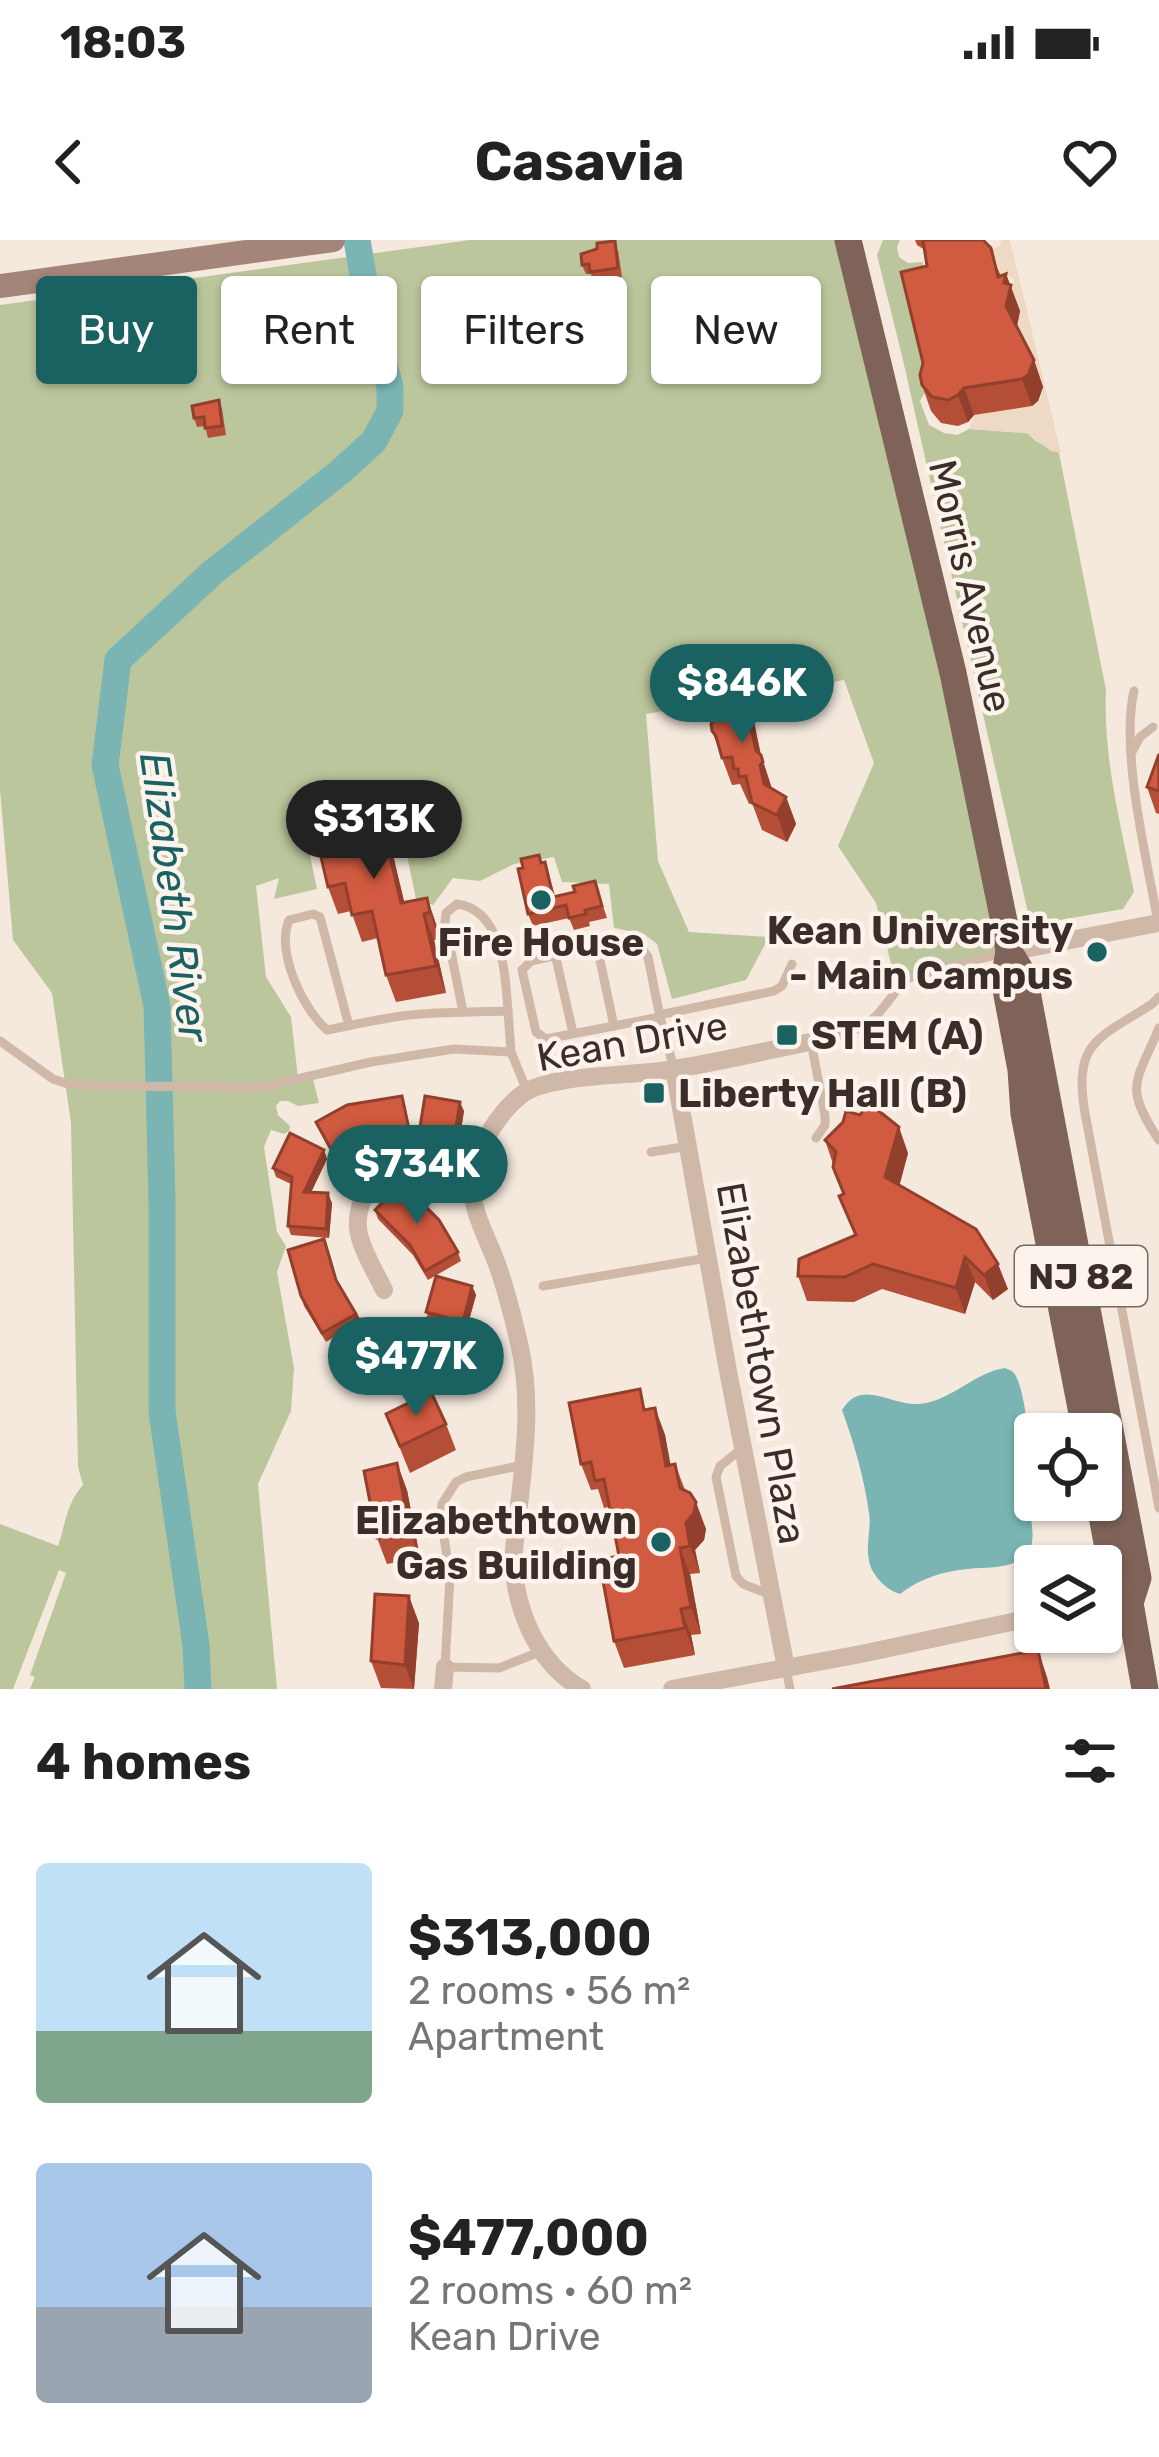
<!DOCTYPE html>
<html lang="en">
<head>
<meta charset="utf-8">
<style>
  body { margin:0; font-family:Rubik,sans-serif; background:#f2f2f2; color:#222; height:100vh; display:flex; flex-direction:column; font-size:45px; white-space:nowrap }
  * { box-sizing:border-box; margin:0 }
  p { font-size:39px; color:#767676 }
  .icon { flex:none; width:66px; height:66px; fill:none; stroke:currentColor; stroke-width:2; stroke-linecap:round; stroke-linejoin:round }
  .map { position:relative; height:1449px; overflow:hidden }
  .side { display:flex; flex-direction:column; background:#fff; flex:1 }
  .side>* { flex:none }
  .hud { position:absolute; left:36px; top:36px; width:1089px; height:108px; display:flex; gap:24px }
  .buttons { position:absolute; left:1014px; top:1173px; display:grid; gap:24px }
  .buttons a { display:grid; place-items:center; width:108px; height:108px; border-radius:12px; background:#fff; box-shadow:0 3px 9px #0004; font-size:60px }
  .price { position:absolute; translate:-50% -102px; padding:0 27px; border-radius:42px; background:#1a6162; color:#fff; font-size:39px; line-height:78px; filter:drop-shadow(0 3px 6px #0008) }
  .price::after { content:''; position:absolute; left:50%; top:72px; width:36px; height:27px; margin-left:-18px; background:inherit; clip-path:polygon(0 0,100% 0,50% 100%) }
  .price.on { background:#222; color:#fff }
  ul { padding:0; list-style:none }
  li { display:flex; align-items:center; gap:36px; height:300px; padding:0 36px }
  li span { display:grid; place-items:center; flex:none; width:336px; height:240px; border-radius:12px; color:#555 }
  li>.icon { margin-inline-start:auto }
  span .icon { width:144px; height:144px; fill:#fffc; stroke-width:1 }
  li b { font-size:51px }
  h2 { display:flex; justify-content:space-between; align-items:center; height:144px; padding:0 36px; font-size:51px }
  .pill { padding:0 42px; border-radius:12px; background:#fff; box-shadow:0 3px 9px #0004; font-size:42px; line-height:108px }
  .pill.on { background:#1a6162; color:#fff }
  .status { display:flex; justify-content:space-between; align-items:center; height:84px; padding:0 60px; background:#fff; direction:ltr }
  .status svg { height:33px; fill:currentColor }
  header { display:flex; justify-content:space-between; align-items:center; height:156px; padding:0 36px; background:#fff; font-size:54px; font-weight:700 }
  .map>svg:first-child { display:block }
</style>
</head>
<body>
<div class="status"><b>18:03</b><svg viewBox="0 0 49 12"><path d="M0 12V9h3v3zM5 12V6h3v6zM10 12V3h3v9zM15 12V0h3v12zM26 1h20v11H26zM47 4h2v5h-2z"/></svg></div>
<header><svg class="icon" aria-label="back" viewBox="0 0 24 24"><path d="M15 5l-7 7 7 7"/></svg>Casavia<svg class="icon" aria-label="heart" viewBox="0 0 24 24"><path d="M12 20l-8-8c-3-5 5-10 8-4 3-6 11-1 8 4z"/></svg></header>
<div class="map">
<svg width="1159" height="1449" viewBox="0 0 1159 1449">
  <rect width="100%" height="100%" fill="#f5e9de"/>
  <g fill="#bbc69c">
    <path d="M470,0H848L1009,712L909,738L897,748L876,663L838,606L874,523L844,440L646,474L658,621L689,692L769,697L746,740L672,759L657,704L644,694L614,688L609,644L562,642L554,617L514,624L480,641L453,638L433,665L416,659L392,544L357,554L350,566L351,583L306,596L317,649L274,659L279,638L256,646L266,737L291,777L298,838L312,835L319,863L298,866L288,861H280L276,866L278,875L290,886L289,891L284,894L271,890L264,907L277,992L286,1006L277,1032L294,1128L291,1171L258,1244L277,1449H30L35,1437L30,1435L66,1333L59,1330L13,1449H0V1284L58,1306C66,1283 66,1264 83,1245L78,1227L71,883L52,753L13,700L0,550V65Z"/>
    <path d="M883,0H900L897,7L899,17L908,23L923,22L921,36L931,142L920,161L929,185L944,193L957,195L969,189L1027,193L1036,201L1059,213L1106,450C1103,519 1121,585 1134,652L1123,669L1032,685L1030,682L903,120L877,15Z"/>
  </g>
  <polygon fill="#eed9c4" points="1001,0 1010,0 1061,213 1051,211 1027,193 969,189 974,175 1032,166 1038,161 1043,148 1015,93 1009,63 1014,39 1007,35 1001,36 992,10 1000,5"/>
  <path fill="#7ab5b4" d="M1005,1128C1007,1129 1011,1130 1013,1132C1024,1142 1031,1206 1029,1222C1028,1228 1025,1234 1025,1240C1023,1261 1045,1303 1022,1319C1007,1329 986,1327 968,1329C943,1331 919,1339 900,1354C889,1351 878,1341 872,1330C863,1311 872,1291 869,1273C864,1237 854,1203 842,1170C862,1138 890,1166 919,1164C952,1161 973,1133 1005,1128Z"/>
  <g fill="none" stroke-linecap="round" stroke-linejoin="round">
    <polyline stroke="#7ab5b4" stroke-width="27" points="198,1449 196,1405 162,1172 162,961 157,766 105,525 118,420 213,332 340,232 374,201 390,171 390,147 369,70 357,0"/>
    <g stroke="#cfb8a8" stroke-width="9">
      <path d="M1134,451C1120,511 1147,620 1158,682"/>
      <polyline points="1132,512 1140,497 1153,487"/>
      <polyline points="597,706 614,786"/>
      <polyline points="555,714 573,793"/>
      <path d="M1159,757L1152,764C1098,799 1073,801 1085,873L1159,1268"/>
      <path d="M463,772L445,682L446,673L457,664C503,670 505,734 508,771"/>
      <polyline points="659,775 774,751 782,746 792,724"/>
      <polyline points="660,777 546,799 536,792 522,730 531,721 622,701 642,709 648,717 660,777 674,829"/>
      <path d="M349,786L320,677L313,674L289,680C276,712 302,768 327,790C358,784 390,776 421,774C450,772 479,772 508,771L511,812L527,851"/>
      <path d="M1159,788C1136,843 1123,846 1159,900"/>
      <polyline points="0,801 53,839 68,844 96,846 262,847 371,822 454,809 511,812"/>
      <path d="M816,898L825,885V875L811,802C833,798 859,792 876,776C888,764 895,749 909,738L1003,713"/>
      <polyline points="651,912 689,906"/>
      <polyline points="543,1046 707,1018"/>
      <polyline points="744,1207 720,1226 716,1237 736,1336 743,1344 771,1355"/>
      <polyline points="523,1225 466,1237 456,1242 442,1264 441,1277 450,1337 445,1427 499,1428 542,1411"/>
      <polyline points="786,1428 790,1449"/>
    </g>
    <g stroke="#cfb8a8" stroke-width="18">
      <polyline points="1009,712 1158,683"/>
      <polyline points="674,829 728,1131 786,1428"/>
      <path d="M384,1050C376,1033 365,1016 360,998C355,983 359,964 367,952C392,914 435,926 472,936"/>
      <polyline points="1101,1367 1130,1363"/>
      <polyline points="443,1449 445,1427"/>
      <path d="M582,1449C537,1423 516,1371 513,1321C519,1249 536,1174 519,1103C513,1077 506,1049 497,1024C487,997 469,967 472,937C474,910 502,868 524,853C553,834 631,836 668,830C716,823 763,811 811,802"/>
      <polyline points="672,1449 861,1414 1035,1377"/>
    </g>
    <polyline stroke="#a38679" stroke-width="24" points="0,46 333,0"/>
    <g stroke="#7f6359" stroke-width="27">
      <polyline points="848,0 953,433 1006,691 1009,712 1004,739 1021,830 1024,874 1086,1194"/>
      <polyline points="1009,712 1024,736 1138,1338 1130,1363"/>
      <polyline points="1099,1260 1114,1340 1130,1363 1145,1449"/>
    </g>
  </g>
  <g fill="#b44e37">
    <polygon points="915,0 984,0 1001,36 1006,34 1020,71 1017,87 1034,120 1043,147 1038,161 1032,166 974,175 968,182 958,186 941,183 931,171 922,145 927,26 925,10 917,5"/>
    <polygon points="618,10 622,37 593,41 591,34 586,34 582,25"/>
    <polygon points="219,160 222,169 226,195 208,198 205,186 197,187 194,178"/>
    <polygon points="753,477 761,515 772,549 786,557 796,584 787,602 762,590 752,563 749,564 740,544 732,545 712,491"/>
    <polygon points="1159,514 1159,574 1156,573 1147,547"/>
    <polygon points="383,573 404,663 427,658 436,684 439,699 434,700 446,753 396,762 386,735 378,698 362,702 351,671 338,674 328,647"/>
    <polygon points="542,623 549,634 555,656 575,652 595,641 607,678 589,682 590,686 574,690 569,678 533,686 528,674"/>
    <polygon points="405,865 413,903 377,910 375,905 338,924 316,882"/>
    <polygon points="464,871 458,908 423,902 419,893"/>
    <polygon points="825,900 908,913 899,945 1008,1049 993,1060 975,1042 965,1074 882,1049 854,1062 807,1061 798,1036 855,996 839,956 843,954"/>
    <polygon points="324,910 327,919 311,952 332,963 329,998 291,995 288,986 291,944 276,937 273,928"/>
    <polygon points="375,970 458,1012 461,1021 428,1040 413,1015 378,979"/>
    <polygon points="288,1010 337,1042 363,1086 388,1094 391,1103 381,1141 347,1132 344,1122 353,1086 326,1102 304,1066"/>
    <polygon points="472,1046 476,1055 466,1091 430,1081 426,1072"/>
    <polygon points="394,1098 446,1111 449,1121 416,1140"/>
    <polygon points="655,1168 665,1195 670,1225 675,1224 685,1250 706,1289 704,1300 695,1310 700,1333 690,1334 701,1394 691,1395 695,1415 624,1428 614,1401 613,1339 619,1316 609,1267 604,1268 598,1249 591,1250 581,1224 648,1169"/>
    <polygon points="386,1174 446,1184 456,1210 410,1233"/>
    <polygon points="407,1250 420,1318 387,1324 377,1298"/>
    <polygon points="419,1383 414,1449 381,1448 371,1421"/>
  </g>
  <g fill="#92402d">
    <polygon points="991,8 1007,59 1004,43 1006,34 1020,71 1015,93 1006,66"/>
    <polygon points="1034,120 1043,147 1038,161 1032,166 1022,139"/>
    <polygon points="964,148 974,175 968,182 958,155"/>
    <polygon points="743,450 753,477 762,522 761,515 772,549 764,544"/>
    <polygon points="373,546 383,573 411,690 401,663"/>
    <polygon points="786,557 796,584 787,602 777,575"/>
    <polygon points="427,658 436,684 439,699 430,672"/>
    <polygon points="424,674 434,700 446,753 436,726"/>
    <polygon points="460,862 464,871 458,908 454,899"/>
    <polygon points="899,887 908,913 895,963 885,937"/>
    <polygon points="324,910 327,919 307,961 304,952"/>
    <polygon points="328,953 332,963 329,998 326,989"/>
    <polygon points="965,1017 975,1042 965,1074 956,1048"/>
    <polygon points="998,1024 1008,1049 993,1060 984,1035"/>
    <polygon points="472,1046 476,1055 466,1091 463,1082"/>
    <polygon points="388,1094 391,1103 381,1141 378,1131"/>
    <polygon points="655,1168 665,1195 676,1253 666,1226"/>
    <polygon points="397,1223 407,1250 420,1318 410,1291"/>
    <polygon points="696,1262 706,1289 704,1300 695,1310 700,1333 690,1306 686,1283"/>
    <polygon points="680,1308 690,1334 701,1394 691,1367"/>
    <polygon points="409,1356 419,1383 414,1449 405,1425"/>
    <polygon points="681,1369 691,1395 695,1415 685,1388"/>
    <polygon points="1038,1410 1047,1437 1050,1449 1046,1449"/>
  </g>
  <g fill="#d15b40" stroke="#92402d" stroke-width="3">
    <polygon points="923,0 983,0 991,8 998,37 1006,34 1004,43 1011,45 1006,66 1034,120 1028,135 1022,139 964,148 958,155 948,160 932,157 922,145 920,135 923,123 901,32 927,26"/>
    <polygon points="615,1 618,28 590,32 589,24 582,25 581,14 597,9 597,3"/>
    <polygon points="219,160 222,186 205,188 204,177 194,178 192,166"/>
    <polygon points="736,446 743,450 756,511 761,515 763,522 760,525 764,544 786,557 777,575 752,563 746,536 739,537 738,529 734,529 732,517 722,518 716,496 712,491 711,484 714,480 710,456"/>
    <polygon points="1159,514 1159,551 1147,547"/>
    <polygon points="373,546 401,663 427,658 430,672 424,674 436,726 386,735 372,671 352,675 345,643 328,647 313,583 332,579 329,567 356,561 354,550"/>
    <polygon points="539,615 541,623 545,622 553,657 575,652 573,646 595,641 602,666 585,670 586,674 569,678 566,665 528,674 518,629 523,628 521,619"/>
    <polygon points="402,856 410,894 374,901 372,895 334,915 316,882 347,865"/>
    <polygon points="425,856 460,862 454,899 419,893"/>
    <polygon points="869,863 899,887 885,937 976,989 998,1024 984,1035 965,1017 956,1048 873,1024 845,1037 798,1036 799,1019 856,995 839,956 844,954 833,927 836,912 825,900 843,882 846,871 860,875"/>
    <polygon points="290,893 324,910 304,952 328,953 326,989 288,986 292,937 273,928"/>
    <polygon points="402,943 439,980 458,1012 425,1031 410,1005 375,970"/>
    <polygon points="324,999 336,1040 356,1074 322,1093 301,1056 288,1010"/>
    <polygon points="436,1036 472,1046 463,1082 426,1072"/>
    <polygon points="356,1075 363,1086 388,1094 378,1131 344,1122"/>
    <polygon points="427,1078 446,1111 413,1131 394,1098"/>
    <polygon points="640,1149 644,1170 655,1168 666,1226 675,1224 680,1248 690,1253 696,1262 694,1273 686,1283 690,1306 680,1308 691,1367 681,1369 685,1388 614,1401 603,1341 613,1339 609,1318 619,1316 604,1239 595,1241 591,1222 581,1224 569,1163"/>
    <polygon points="431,1152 446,1184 400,1206 386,1174"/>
    <polygon points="397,1223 410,1291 377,1298 364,1231"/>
    <polygon points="375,1354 409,1356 405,1425 371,1421"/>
    <polygon points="1038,1410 1046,1449 832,1449"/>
  </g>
  <g fill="#1a6162" stroke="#fcf3ec" stroke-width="4.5">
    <circle cx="541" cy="660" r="12"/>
    <circle cx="1097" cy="712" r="12"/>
    <rect x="775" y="783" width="24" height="24" rx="6"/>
    <rect x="642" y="841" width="24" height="24" rx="6"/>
    <circle cx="661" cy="1302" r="12"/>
  </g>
  <g text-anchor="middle" stroke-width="9" stroke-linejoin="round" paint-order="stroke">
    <rect fill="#fcf3ec" stroke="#756964" stroke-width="3" x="1015" y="1006" width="132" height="60" rx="9"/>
    <g font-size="36" font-weight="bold" fill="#3b2e29">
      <text x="1081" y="1049">NJ 82</text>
    </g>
    <g font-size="39" fill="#3b2e29" stroke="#fcf3ec">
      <text transform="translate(971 346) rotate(77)" y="14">Morris Avenue</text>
      <text transform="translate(632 801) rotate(-10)" y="14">Kean Drive</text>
      <text transform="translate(762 1123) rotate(80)" y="14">Elizabethtown Plaza</text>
    </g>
    <g font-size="39" font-weight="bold" fill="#3b2e29" stroke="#fcf3ec" text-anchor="end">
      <text x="1073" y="704">Kean University<tspan x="1073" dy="45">- Main Campus</tspan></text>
      <text x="541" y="716" text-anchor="middle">Fire House</text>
      <text x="811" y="809" text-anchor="start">STEM (A)</text>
      <text x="678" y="867" text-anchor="start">Liberty Hall (B)</text>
      <text x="637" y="1294">Elizabethtown<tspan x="637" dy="45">Gas Building</tspan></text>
    </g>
    <g font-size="42" font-style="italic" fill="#1a6162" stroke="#fcf3ec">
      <text transform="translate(175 657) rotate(82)" y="15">Elizabeth River</text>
    </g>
  </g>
</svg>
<div class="buttons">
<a><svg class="icon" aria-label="locate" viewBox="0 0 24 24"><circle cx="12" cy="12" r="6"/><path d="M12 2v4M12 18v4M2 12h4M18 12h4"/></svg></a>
<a><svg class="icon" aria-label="layers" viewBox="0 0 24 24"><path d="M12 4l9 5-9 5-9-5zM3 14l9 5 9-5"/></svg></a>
</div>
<b class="price" style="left:742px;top:506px">$846K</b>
<b class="price on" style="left:374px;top:642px">$313K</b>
<b class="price" style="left:417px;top:987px">$734K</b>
<b class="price" style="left:416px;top:1179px">$477K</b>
<div class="hud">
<a class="pill on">Buy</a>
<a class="pill">Rent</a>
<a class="pill">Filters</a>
<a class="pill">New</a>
</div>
</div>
<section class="side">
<h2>4 homes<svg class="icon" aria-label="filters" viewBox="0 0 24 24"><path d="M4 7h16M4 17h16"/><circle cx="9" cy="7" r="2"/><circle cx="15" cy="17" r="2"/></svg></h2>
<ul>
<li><span style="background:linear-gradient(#bfe0f5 70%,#7fa58c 0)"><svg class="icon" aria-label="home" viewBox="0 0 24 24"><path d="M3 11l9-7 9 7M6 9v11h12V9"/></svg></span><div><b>$313,000</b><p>2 rooms · 56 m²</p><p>Apartment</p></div></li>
<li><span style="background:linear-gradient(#a9c7e8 60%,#9aa5b1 0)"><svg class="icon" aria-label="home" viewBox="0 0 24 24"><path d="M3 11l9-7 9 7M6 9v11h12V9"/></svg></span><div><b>$477,000</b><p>2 rooms · 60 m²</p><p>Kean Drive</p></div></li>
</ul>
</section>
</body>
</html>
